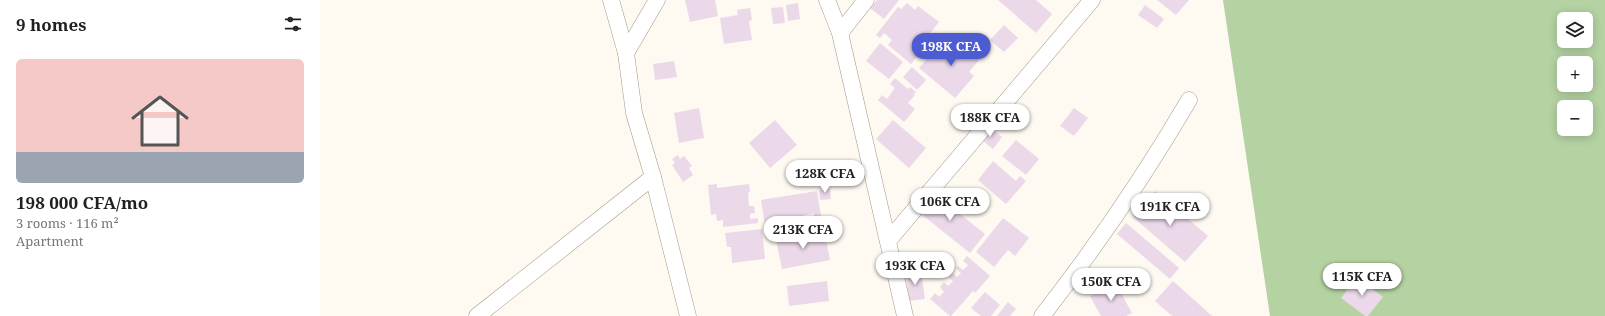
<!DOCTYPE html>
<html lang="en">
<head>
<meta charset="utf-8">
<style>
  body { margin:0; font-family:"Noto Serif",serif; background:#f2f2f2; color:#202124; height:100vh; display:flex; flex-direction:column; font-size:15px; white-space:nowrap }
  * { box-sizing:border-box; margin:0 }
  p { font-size:13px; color:#757577 }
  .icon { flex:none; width:22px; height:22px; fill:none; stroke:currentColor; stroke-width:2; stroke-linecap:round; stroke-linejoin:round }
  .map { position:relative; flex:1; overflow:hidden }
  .sheet { display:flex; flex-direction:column; background:#fff; width:320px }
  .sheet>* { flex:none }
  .controls { position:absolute; left:1237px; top:12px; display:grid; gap:8px }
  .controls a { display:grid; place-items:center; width:36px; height:36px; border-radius:6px; background:#fff; box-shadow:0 2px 10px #0003; font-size:20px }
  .price { position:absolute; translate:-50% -34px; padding:0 9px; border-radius:14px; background:#fff; color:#222; font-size:13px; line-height:26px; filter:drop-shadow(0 1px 2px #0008) }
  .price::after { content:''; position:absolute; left:50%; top:24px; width:12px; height:9px; margin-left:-6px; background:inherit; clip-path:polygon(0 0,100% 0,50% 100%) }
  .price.active { background:#4e5cd1; color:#fff }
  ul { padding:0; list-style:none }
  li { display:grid; align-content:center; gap:8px; height:212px; padding:0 16px }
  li+li { border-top:1px solid #e0e0e0 }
  li span { display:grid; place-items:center; height:124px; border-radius:6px; color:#555 }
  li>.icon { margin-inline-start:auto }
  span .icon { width:72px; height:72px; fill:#fffc; stroke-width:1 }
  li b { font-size:17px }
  h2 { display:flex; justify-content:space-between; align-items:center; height:48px; padding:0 16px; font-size:17px }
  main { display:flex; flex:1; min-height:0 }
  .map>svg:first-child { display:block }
</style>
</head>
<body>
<main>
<section class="sheet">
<h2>9 homes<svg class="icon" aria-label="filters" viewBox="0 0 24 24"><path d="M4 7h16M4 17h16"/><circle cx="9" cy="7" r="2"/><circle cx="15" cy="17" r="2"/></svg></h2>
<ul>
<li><span style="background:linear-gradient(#f6c9c9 75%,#9aa5b1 0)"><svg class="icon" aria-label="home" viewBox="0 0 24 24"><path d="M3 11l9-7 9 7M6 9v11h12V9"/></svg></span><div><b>198 000 CFA/mo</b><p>3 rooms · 116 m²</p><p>Apartment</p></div></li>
</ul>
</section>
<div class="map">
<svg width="1285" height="316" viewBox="0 0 1285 316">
  <rect width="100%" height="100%" fill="#fef9f1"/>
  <path fill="#b4d2a2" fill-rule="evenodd" d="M903,0H1285V316H950ZM1244,19H1266V41H1244ZM1244,63H1266V85H1244ZM1244,107H1266V129H1244Z"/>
  <g fill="#ebd9e9">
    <polygon points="365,0 395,0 398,16 370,22"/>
    <polygon points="557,0 579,0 564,19 550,8"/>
    <polygon points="678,0 716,0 732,14 716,33"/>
    <polygon points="837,0 869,0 856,15"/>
    <polygon points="478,3 480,19 468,21 466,5"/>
    <polygon points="587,3 595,10 598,6 619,22 599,47 602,50 591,64 568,45 572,40 564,33 560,38 556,35 578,7 581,9"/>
    <polygon points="825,5 844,19 837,28 818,15"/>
    <polygon points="463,7 465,23 453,24 451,8"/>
    <polygon points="430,8 432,20 429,21 432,40 404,44 400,18 418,15 417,10"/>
    <polygon points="684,25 698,38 684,52 670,40"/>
    <polygon points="631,37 659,60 649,72 654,76 635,98 599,68 611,54 614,57"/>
    <polygon points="560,43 583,62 569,79 546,61"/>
    <polygon points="354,61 357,77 335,80 333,64"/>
    <polygon points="592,67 606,80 597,90 583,77"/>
    <polygon points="575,78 588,89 590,87 596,92 594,94 595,95 588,103 595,109 584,122 558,100 562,95 567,99 575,88 570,84"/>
    <polygon points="379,108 384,138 359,143 354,113"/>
    <polygon points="754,108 768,118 754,136 740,126"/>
    <polygon points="455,120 477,145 450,168 429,143"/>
    <polygon points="573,120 606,148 589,168 556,139"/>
    <polygon points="668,126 682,137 673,149 659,138"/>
    <polygon points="696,140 719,159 706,175 682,156"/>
    <polygon points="358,155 360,159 364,156 372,166 369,168 373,175 363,182 352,165 355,163 352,159"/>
    <polygon points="673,161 696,181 700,176 706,181 686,204 658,180"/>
    <polygon points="397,184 397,188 429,184 430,192 428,193 429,206 434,206 435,213 430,214 430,219 438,218 438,223 403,227 403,220 397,221 396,214 391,215 388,185"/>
    <polygon points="510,189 511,199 500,200 499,190"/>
    <polygon points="497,191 501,216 494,217 494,213 482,216 482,219 454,221 454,223 445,225 441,200"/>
    <polygon points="611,191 665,234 650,253 596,210"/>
    <polygon points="835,191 888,236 865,262 813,217"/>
    <polygon points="683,218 709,238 695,256 688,250 674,267 656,252"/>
    <polygon points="806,223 859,268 850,279 797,234"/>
    <polygon points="442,229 445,259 412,263 411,247 407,247 405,233"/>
    <polygon points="504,231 510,260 462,269 456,240"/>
    <polygon points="647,256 670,276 655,293 653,291 631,316 630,316 610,299 615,293 619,297 624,292 620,287 624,282 628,286 633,281 628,277 632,273 637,277 641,273 636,268 638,266 643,270 648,265 643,261"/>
    <polygon points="601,270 605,299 589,301 586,273"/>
    <polygon points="1037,277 1063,297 1048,316 1045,316 1021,298"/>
    <polygon points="507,281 509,301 469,306 467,286"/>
    <polygon points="853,281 892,316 852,316 835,301"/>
    <polygon points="795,282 812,313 806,316 781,316 770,296"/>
    <polygon points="665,292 680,305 671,316 661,316 651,308"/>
    <polygon points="688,302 696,309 690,316 677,316"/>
  </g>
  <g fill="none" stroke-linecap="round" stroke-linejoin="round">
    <defs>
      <g id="minor">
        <polyline points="291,0 306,53 314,113 333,177 368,316"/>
        <polyline points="507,0 520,33 585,316"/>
        <polyline points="520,33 546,0"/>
        <polyline points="306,53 337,0"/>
        <polyline points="568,241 772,0"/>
        <polyline points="157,316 333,177"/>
        <path d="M722,316C776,247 825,175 869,100"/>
      </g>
    </defs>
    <use href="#minor" stroke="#a29785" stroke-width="17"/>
    <use href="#minor" stroke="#fff" stroke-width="16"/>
  </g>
</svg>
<div class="controls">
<a><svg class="icon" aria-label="layers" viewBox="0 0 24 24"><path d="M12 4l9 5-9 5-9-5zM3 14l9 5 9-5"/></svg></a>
<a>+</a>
<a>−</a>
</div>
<b class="price active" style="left:631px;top:67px">198K CFA</b>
<b class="price" style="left:670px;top:138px">188K CFA</b>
<b class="price" style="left:505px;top:194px">128K CFA</b>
<b class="price" style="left:630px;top:222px">106K CFA</b>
<b class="price" style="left:850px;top:227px">191K CFA</b>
<b class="price" style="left:483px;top:250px">213K CFA</b>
<b class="price" style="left:595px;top:286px">193K CFA</b>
<b class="price" style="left:1042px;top:297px">115K CFA</b>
<b class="price" style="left:791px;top:302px">150K CFA</b>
</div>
</main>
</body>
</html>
